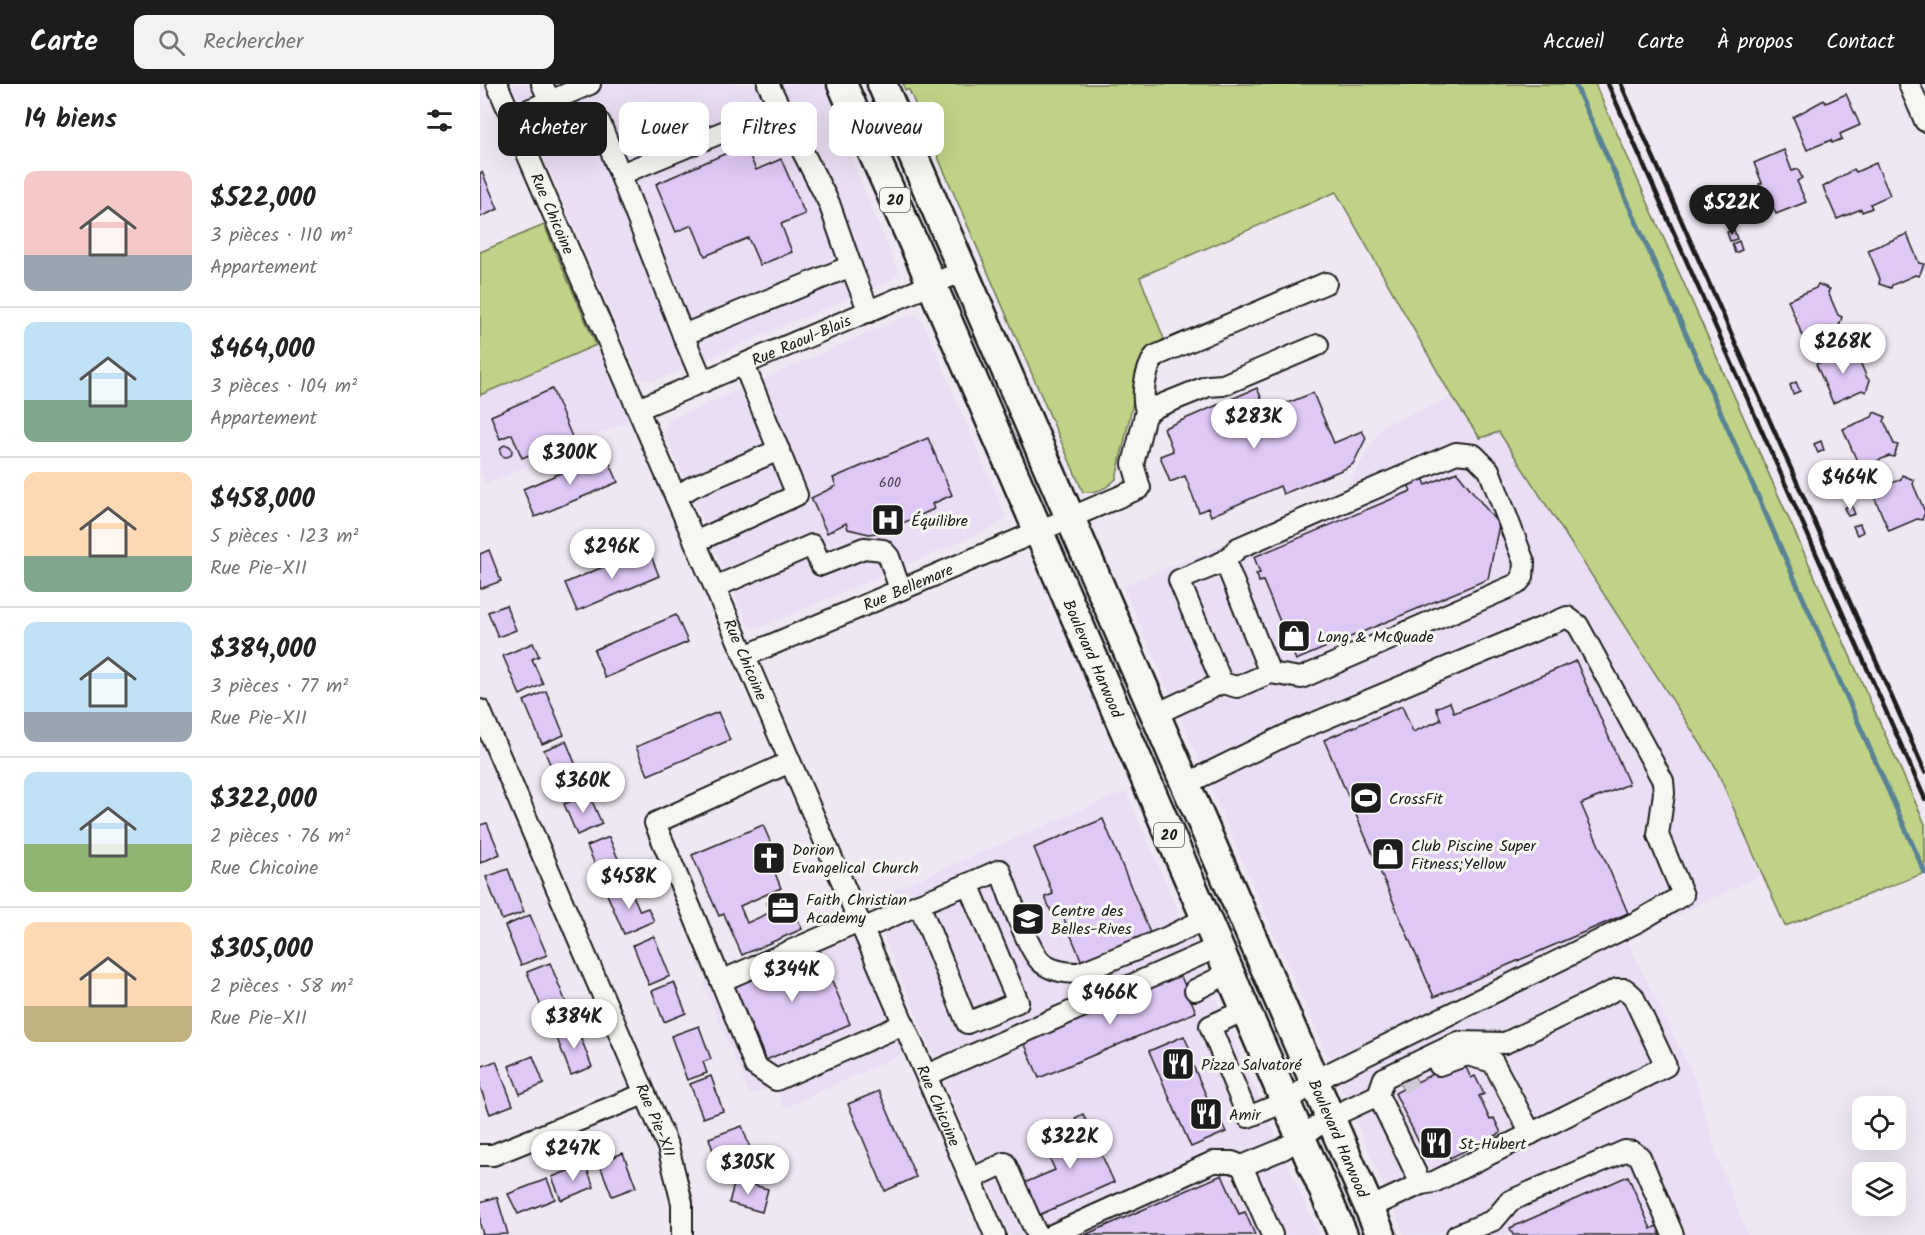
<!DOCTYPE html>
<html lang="fr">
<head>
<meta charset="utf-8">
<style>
  body { margin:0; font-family:Kalam,sans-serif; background:#f2f2f2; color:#222; height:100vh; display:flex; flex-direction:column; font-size:22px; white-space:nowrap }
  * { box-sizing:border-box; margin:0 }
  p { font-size:20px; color:#767676 }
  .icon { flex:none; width:33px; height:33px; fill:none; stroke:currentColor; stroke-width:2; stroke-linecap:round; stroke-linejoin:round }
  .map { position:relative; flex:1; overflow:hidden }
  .details { display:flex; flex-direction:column; background:#fff; width:480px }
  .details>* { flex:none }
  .top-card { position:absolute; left:18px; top:18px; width:570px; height:54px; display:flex; gap:12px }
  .buttons { position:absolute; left:1372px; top:1012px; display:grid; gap:12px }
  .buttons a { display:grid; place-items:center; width:54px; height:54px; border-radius:12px; background:#fff; box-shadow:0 6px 24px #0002; font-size:30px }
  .price { position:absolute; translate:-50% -51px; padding:0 14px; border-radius:21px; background:#fff; color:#222; font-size:20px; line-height:39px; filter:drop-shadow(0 2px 3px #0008) }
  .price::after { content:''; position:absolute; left:50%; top:36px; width:18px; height:14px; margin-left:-9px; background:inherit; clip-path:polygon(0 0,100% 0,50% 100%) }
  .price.current { background:#1c1c1c; color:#fff }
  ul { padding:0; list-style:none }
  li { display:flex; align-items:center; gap:18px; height:150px; padding:0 24px }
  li+li { border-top:2px solid #e0e0e0 }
  li span { display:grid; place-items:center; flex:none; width:168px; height:120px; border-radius:12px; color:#555 }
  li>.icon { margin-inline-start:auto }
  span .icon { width:72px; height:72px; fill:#fffc; stroke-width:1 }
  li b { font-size:26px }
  h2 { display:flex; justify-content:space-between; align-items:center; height:72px; padding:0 24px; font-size:26px }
  .chip { padding:0 21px; border-radius:12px; background:#fff; box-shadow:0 6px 24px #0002; font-size:21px; line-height:54px }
  .chip.current { background:#1c1c1c; color:#fff }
  header { display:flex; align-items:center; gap:36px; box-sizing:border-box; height:84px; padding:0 30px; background:#1c1c1c; color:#fff }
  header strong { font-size:28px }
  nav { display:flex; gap:33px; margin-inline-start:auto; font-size:21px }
  .search { width:420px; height:54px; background:#f2f2f2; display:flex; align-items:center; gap:15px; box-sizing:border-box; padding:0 21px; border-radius:12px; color:#767676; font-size:22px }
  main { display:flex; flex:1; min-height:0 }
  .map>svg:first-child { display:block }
</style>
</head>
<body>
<header>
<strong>Carte</strong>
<div class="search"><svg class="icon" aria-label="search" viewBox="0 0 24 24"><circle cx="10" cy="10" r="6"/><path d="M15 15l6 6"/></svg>Rechercher</div>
<nav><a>Accueil</a><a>Carte</a><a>À propos</a><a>Contact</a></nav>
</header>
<main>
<section class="details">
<h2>14 biens<svg class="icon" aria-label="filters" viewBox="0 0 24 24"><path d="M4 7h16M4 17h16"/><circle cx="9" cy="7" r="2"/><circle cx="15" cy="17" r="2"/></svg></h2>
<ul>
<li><span style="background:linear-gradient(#f6c9c9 70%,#9aa5b1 0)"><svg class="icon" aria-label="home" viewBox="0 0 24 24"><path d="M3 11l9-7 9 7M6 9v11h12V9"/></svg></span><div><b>$522,000</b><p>3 pièces · 110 m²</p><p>Appartement</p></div></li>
<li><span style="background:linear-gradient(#bfe0f5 65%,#7fa58c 0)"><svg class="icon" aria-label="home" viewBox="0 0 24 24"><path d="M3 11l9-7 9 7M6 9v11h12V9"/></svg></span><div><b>$464,000</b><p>3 pièces · 104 m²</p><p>Appartement</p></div></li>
<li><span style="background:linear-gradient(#ffd9b3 70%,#7fa58c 0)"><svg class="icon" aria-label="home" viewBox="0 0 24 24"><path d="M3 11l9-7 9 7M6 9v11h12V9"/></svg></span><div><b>$458,000</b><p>5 pièces · 123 m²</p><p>Rue Pie-XII</p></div></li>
<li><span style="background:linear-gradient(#bfe0f5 75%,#9aa5b1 0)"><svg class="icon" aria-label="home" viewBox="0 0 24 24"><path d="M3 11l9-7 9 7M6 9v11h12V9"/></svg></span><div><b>$384,000</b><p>3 pièces · 77 m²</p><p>Rue Pie-XII</p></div></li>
<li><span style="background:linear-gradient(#bfe0f5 60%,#8fb573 0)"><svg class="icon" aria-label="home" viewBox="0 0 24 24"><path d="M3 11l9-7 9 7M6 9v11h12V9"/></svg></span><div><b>$322,000</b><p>2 pièces · 76 m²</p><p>Rue Chicoine</p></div></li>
<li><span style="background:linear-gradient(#ffd9b3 70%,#c2b280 0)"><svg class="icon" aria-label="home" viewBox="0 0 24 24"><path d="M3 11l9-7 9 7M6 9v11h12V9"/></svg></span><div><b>$305,000</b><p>2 pièces · 58 m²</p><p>Rue Pie-XII</p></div></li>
</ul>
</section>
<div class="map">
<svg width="1445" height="1151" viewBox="0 0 1445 1151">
  <rect width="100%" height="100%" fill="#efe8f3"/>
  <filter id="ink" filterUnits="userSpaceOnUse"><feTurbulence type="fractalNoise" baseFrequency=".0167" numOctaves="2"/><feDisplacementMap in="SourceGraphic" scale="12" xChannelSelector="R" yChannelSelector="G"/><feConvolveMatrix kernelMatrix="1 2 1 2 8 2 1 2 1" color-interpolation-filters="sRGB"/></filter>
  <g filter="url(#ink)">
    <g fill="#eadef4">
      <polygon points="32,0 343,0 361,35 356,38 419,189 407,198 174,297 160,295"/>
      <polygon points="428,231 438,232 447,246 526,433 515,443 279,544 268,542 185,351 188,337"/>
      <polygon points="116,261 151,336 6,400 0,387 0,311"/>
      <polygon points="972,313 999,354 1019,348 1235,682 1281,791 1147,856 1216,997 1238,1076 1268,1151 925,1151 643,502 862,411 903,341"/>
      <polygon points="646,707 723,885 839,1151 530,1151 388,817"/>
      <polygon points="367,836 425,969 304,1024 295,1001 270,1011 223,900"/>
    </g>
    <g fill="#bfd287" stroke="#6e7752" stroke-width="1.5">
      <path d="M423,0H1115L1445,740V789L1305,842L1235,682L1019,348L1000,354L972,313L856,108L660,193L684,255L668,265L663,273L636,395C626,405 617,409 603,408L429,6H425Z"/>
      <polygon points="64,141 116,261 0,311 0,168"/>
    </g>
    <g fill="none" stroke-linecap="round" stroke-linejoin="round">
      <polyline stroke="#5a8295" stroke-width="5" points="1095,0 1445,789"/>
    </g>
    <g fill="#dfc7f6" stroke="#1c1c1c" stroke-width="1.5">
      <polygon points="1366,10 1380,41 1360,50 1362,55 1352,59 1351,56 1327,66 1313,33 1344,16 1346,19"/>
      <polygon points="265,61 276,86 301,75 325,130 301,140 312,168 280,181 268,154 225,172 212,141 196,148 176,100"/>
      <polygon points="1304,66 1312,87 1318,85 1322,94 1317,97 1326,118 1296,130 1287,110 1283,111 1281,106 1279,100 1282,99 1274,79"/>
      <polygon points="1396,79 1410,111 1390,120 1392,124 1382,128 1381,125 1357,135 1343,103 1374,85 1376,88"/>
      <polygon points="2,88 18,125 0,133 0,89"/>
      <polygon points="1254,146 1257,155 1250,157 1247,148"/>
      <polygon points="1427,150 1439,179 1444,180 1439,192 1435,191 1412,201 1411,204 1399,200 1400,195 1388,166"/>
      <polygon points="1259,157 1262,166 1255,169 1252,160"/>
      <polygon points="1338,200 1350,205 1348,208 1358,231 1362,233 1358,245 1353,243 1324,256 1308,216 1336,204"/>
      <polygon points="1366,263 1378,268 1377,271 1387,294 1390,296 1386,308 1382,306 1353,319 1336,280 1364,267"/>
      <polygon points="1316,298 1320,307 1313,310 1310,301"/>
      <polygon points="777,304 787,327 833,309 854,359 882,347 886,354 873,380 864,385 803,410 800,402 731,432 728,424 719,428 705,392 690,398 680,372 693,367 684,344"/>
      <polygon points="72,305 92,353 42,374 32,350 20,355 11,332"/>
      <polygon points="1394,328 1406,333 1404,337 1414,360 1418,361 1414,373 1409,372 1380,384 1363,345 1392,333"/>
      <polygon points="448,354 472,411 452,420 454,425 416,442 418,446 389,450 368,445 366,439 347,449 331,414 356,402 353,394"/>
      <polygon points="1341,357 1344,366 1338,369 1334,360"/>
      <circle cx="26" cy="367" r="6"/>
      <polygon points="126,370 138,398 55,433 43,405"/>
      <polygon points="977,388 1019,441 1008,495 816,576 810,562 804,564 801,558 798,550 804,547 783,497 779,498 778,494 776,490 780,489 774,473 931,407 927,398 942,392 946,401"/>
      <polygon points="1422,391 1434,396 1433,400 1445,428 1442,436 1437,435 1409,447 1392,408 1421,395"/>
      <polygon points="1371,421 1375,430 1368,432 1364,424"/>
      <polygon points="1380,440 1383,448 1377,451 1373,442"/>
      <polygon points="168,464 179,492 97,527 85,499"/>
      <polygon points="9,466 21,497 0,505 0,470"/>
      <polygon points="26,521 36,546 18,553 8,528"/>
      <polygon points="196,531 208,558 125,594 114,566"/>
      <polygon points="53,559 59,572 52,575 63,600 40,611 23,572"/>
      <polygon points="1096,577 1149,700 1101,720 1148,829 954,913 844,656 922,622 933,648 961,636 956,624 970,618 974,629"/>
      <polygon points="66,607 84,651 62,660 44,617"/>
      <polygon points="238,628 250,656 168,691 156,663"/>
      <polygon points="86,657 103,699 82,708 64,666"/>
      <polygon points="109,710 122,740 97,751 84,720"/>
      <polygon points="623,735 670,849 602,878 581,828 573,832 565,813 573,810 554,764"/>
      <polygon points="7,739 20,770 0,779 0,741"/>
      <polygon points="283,741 293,764 303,768 295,789 301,804 260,822 267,839 291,828 287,819 307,810 322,845 262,871 244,830 239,832 212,771"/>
      <polygon points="129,753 141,782 151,777 158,792 126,806 107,762"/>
      <polygon points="28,785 44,828 22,836 6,793"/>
      <polygon points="148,800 160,827 168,824 174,837 144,850 127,810"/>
      <polygon points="50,831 67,871 41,881 25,842"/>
      <polygon points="174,852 190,892 169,901 153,861"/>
      <polygon points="338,863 370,940 286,976 253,898"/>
      <polygon points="70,879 87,921 64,930 47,888"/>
      <polygon points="700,890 716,928 559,994 543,956"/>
      <polygon points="194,898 206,929 184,938 172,907"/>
      <polygon points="96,941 112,983 91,991 75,949"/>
      <polygon points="219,942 231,975 223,978 227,989 207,996 191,952"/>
      <polygon points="704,952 711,968 708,970 736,1034 739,1033 746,1048 711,1063 669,967"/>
      <polygon points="53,972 64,1000 40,1010 29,982"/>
      <polygon points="982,975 991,994 995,992 1004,1010 999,1012 1010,1036 1014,1034 1021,1049 970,1074 965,1064 946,1073 915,1009 923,1005 917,993 931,986 937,998"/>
      <polygon points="16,977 33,1021 10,1030 0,1003 0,983"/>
      <polygon points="231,992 243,1027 223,1034 210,1000"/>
      <polygon points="399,1007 436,1093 405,1107 368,1020"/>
      <polygon points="603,1030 634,1098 559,1131 544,1099 575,1086 563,1060 600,1044 595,1034"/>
      <polygon points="262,1042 270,1064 236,1076 229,1054"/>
      <polygon points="143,1069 156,1103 132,1112 119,1079"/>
      <polygon points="105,1080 114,1103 81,1116 72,1093"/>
      <polygon points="742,1091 759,1130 765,1128 775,1151 605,1151"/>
      <polygon points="1148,1092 1171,1145 1183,1139 1189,1151 1033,1151 1030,1144"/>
      <polygon points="67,1095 75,1115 38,1130 28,1110"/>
      <polygon points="255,1096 288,1105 282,1128 249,1119"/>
      <polygon points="17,1113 28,1150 3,1151 0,1140 0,1118"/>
    </g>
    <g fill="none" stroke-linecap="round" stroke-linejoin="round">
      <polyline stroke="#cfc9d3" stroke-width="20" stroke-dasharray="20 10" stroke-linecap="butt" points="920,1000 934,992"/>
      <defs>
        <g id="minor">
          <path id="s1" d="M17,0L515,1151"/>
          <polyline points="288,0 349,119 371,182"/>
          <polyline points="1429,0 1445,37"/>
          <polyline points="70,17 110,0"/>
          <polyline points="31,33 70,17 62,0"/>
          <polyline points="120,39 203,251"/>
          <polyline points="141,90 301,24"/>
          <polyline points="223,298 203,251 371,182 389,228"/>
          <path id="s2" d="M158,325L483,187"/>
          <path d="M667,329C660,313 665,287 675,272L846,199"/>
          <polyline points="196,413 212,403 299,366"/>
          <polyline points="215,458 317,411 264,281"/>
          <polyline points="745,477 758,464 976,369 994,371 1009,386 1044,478 1043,493 1037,500 821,594 790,589"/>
          <polyline points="235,503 332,461 341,481 384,464 403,466 409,473 420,505"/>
          <path id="s3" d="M265,572L660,404L653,380L665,331L676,323L728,302L743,301L838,261"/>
          <path id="s4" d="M0,626L188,1063L202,1119V1151"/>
          <polyline points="676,630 742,599 757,603 790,589 745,477 699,496 742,599"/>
          <polyline points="706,700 806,651 1087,533 1098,541 1183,697 1184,709 1178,751 1203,811 1159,837 850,989 805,1018 768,1033 730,942 765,926"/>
          <polyline points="439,820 488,800"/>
          <polyline points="379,837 241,897 275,982 296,996 424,940"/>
          <path d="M383,845L439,820L487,939L538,918L488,800L520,786C528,807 546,862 560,877C570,887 585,889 599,889L688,853L725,835"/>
          <polyline points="241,897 175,739 310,678"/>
          <polyline points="715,906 749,889"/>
          <polyline points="959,981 987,971 1013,978 1051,1050"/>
          <polyline points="447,991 738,863"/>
          <polyline points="898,1011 904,994 979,958 1025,959 1137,905 1145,905 1153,912 1186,982 954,1098 941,1100"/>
          <polyline points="0,1071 13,1071 164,1010"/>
          <polyline points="491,1095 525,1079 557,1151"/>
          <polyline points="572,1151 733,1078 752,1078 762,1082"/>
          <polyline points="792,1151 762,1082 803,1065 849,1034 898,1011 941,1100 889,1124"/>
          <polyline points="977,1151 1014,1136 1030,1117 1145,1067 1153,1068 1160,1073 1193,1151"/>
        </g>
        <g id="highway">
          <path id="s5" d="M362,0L442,178L863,1151"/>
          <path id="s6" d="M402,0L901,1151"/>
        </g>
      </defs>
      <use href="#minor" stroke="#1c1c1c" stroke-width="24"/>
      <use href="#highway" stroke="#1c1c1c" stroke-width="33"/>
      <use href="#minor" stroke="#f6f6f2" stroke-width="20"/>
      <use href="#highway" stroke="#f6f6f2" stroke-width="28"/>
      <g stroke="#1c1c1c" stroke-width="4.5">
        <polyline points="1128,0 1445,715"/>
        <polyline points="1141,0 1445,688"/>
      </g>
    </g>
  </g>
  <defs>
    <symbol id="hospital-square" viewBox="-11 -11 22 22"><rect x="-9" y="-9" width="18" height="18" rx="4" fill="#1c1c1c" stroke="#f6f6f2"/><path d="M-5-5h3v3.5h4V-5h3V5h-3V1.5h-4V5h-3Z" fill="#fff"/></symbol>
    <symbol id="shop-square" viewBox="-11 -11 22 22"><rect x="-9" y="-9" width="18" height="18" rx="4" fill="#1c1c1c" stroke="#f6f6f2"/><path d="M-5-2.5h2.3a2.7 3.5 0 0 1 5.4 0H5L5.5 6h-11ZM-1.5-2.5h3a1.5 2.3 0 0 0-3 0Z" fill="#fff"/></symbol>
    <symbol id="stadium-square" viewBox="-11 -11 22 22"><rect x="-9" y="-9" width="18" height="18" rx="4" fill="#1c1c1c" stroke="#f6f6f2"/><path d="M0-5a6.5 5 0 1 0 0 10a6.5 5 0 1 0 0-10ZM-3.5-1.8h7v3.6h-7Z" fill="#fff"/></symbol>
    <symbol id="church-square" viewBox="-11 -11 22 22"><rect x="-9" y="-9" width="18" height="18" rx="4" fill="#1c1c1c" stroke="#f6f6f2"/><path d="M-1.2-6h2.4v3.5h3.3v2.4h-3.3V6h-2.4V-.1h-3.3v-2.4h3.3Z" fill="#fff"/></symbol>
    <symbol id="office-square" viewBox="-11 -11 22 22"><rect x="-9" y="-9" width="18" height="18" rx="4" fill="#1c1c1c" stroke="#f6f6f2"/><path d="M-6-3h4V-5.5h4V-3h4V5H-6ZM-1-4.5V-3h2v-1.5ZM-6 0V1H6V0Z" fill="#fff"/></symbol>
    <symbol id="university-square" viewBox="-11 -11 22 22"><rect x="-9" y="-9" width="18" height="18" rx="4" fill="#1c1c1c" stroke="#f6f6f2"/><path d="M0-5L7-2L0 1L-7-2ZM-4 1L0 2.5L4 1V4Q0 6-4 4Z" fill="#fff"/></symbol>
    <symbol id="restaurant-square" viewBox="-11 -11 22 22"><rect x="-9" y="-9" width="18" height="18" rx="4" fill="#1c1c1c" stroke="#f6f6f2"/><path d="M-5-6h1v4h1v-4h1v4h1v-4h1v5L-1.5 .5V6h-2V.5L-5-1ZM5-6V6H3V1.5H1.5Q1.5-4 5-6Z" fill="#fff"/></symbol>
  </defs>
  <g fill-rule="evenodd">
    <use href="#hospital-square" x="389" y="417" width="38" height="38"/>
    <use href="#shop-square" x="795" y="533" width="38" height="38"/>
    <use href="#stadium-square" x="867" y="695" width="38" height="38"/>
    <use href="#shop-square" x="889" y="751" width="38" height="38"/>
    <use href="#church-square" x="270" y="755" width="38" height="38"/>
    <use href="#office-square" x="284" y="805" width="38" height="38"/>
    <use href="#university-square" x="529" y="816" width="38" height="38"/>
    <use href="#restaurant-square" x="679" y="961" width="38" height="38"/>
    <use href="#restaurant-square" x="707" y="1011" width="38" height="38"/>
    <use href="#restaurant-square" x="937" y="1040" width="38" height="38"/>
  </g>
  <g text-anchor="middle" stroke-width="6" stroke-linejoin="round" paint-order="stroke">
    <g font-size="14" fill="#4d4752">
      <text x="410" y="403">600</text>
    </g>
    <g fill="#f6f6f2" stroke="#5d5d5c" stroke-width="1.5">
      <rect x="400" y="104" width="30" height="24" rx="4.5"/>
      <rect x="674" y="739" width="30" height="24" rx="4.5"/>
    </g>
    <g font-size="15" font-weight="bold" fill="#1c1c1c">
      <text x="415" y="121">20</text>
      <text x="689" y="756">20</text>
    </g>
    <g font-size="16" fill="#1c1c1c" stroke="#f6f6f2">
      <text dy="6" stroke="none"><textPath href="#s1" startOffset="141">Rue Chicoine</textPath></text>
      <text dy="6" stroke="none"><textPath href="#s2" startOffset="177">Rue Raoul-Blais</textPath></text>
      <text dy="6" stroke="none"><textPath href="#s3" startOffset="177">Rue Bellemare</textPath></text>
      <text dy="6" stroke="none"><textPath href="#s5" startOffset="627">Boulevard Harwood</textPath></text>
      <text dy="6" stroke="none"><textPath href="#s1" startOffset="627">Rue Chicoine</textPath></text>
      <text dy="6" stroke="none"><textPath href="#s1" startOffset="1113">Rue Chicoine</textPath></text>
      <text dy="6" stroke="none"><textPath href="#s4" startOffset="446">Rue Pie-XII</textPath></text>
      <text dy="6" stroke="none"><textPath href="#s6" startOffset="1149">Boulevard Harwood</textPath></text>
    </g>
    <g font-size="16" fill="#1c1c1c" stroke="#f6f6f2" text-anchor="start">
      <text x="431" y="442">Équilibre</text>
      <text x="837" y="558">Long &amp; McQuade</text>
      <text x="909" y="720">CrossFit</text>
      <text x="931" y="767">Club Piscine Super<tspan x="931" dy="18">Fitness;Yellow</tspan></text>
      <text x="312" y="771">Dorion<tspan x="312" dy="18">Evangelical Church</tspan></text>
      <text x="326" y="821">Faith Christian<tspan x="326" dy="18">Academy</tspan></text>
      <text x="571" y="832">Centre des<tspan x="571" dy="18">Belles-Rives</tspan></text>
      <text x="721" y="986">Pizza Salvatoré</text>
      <text x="749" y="1036">Amir</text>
      <text x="979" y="1065">St-Hubert</text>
    </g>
  </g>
</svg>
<div class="buttons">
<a><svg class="icon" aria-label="locate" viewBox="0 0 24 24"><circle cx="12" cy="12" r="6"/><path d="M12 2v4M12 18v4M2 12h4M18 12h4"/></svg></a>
<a><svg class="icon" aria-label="layers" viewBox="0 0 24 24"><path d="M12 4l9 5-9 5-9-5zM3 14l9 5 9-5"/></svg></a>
</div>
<b class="price current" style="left:1252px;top:152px">$522K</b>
<b class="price" style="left:1363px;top:291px">$268K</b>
<b class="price" style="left:774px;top:366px">$283K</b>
<b class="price" style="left:90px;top:402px">$300K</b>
<b class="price" style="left:1370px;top:427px">$464K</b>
<b class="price" style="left:132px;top:496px">$296K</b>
<b class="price" style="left:103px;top:730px">$360K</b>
<b class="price" style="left:149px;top:826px">$458K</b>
<b class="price" style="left:312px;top:919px">$344K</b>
<b class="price" style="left:630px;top:942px">$466K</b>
<b class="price" style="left:94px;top:966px">$384K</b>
<b class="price" style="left:590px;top:1086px">$322K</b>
<b class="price" style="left:93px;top:1098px">$247K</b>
<b class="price" style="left:268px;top:1112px">$305K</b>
<div class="top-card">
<a class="chip current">Acheter</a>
<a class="chip">Louer</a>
<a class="chip">Filtres</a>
<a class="chip">Nouveau</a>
</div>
</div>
</main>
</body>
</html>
